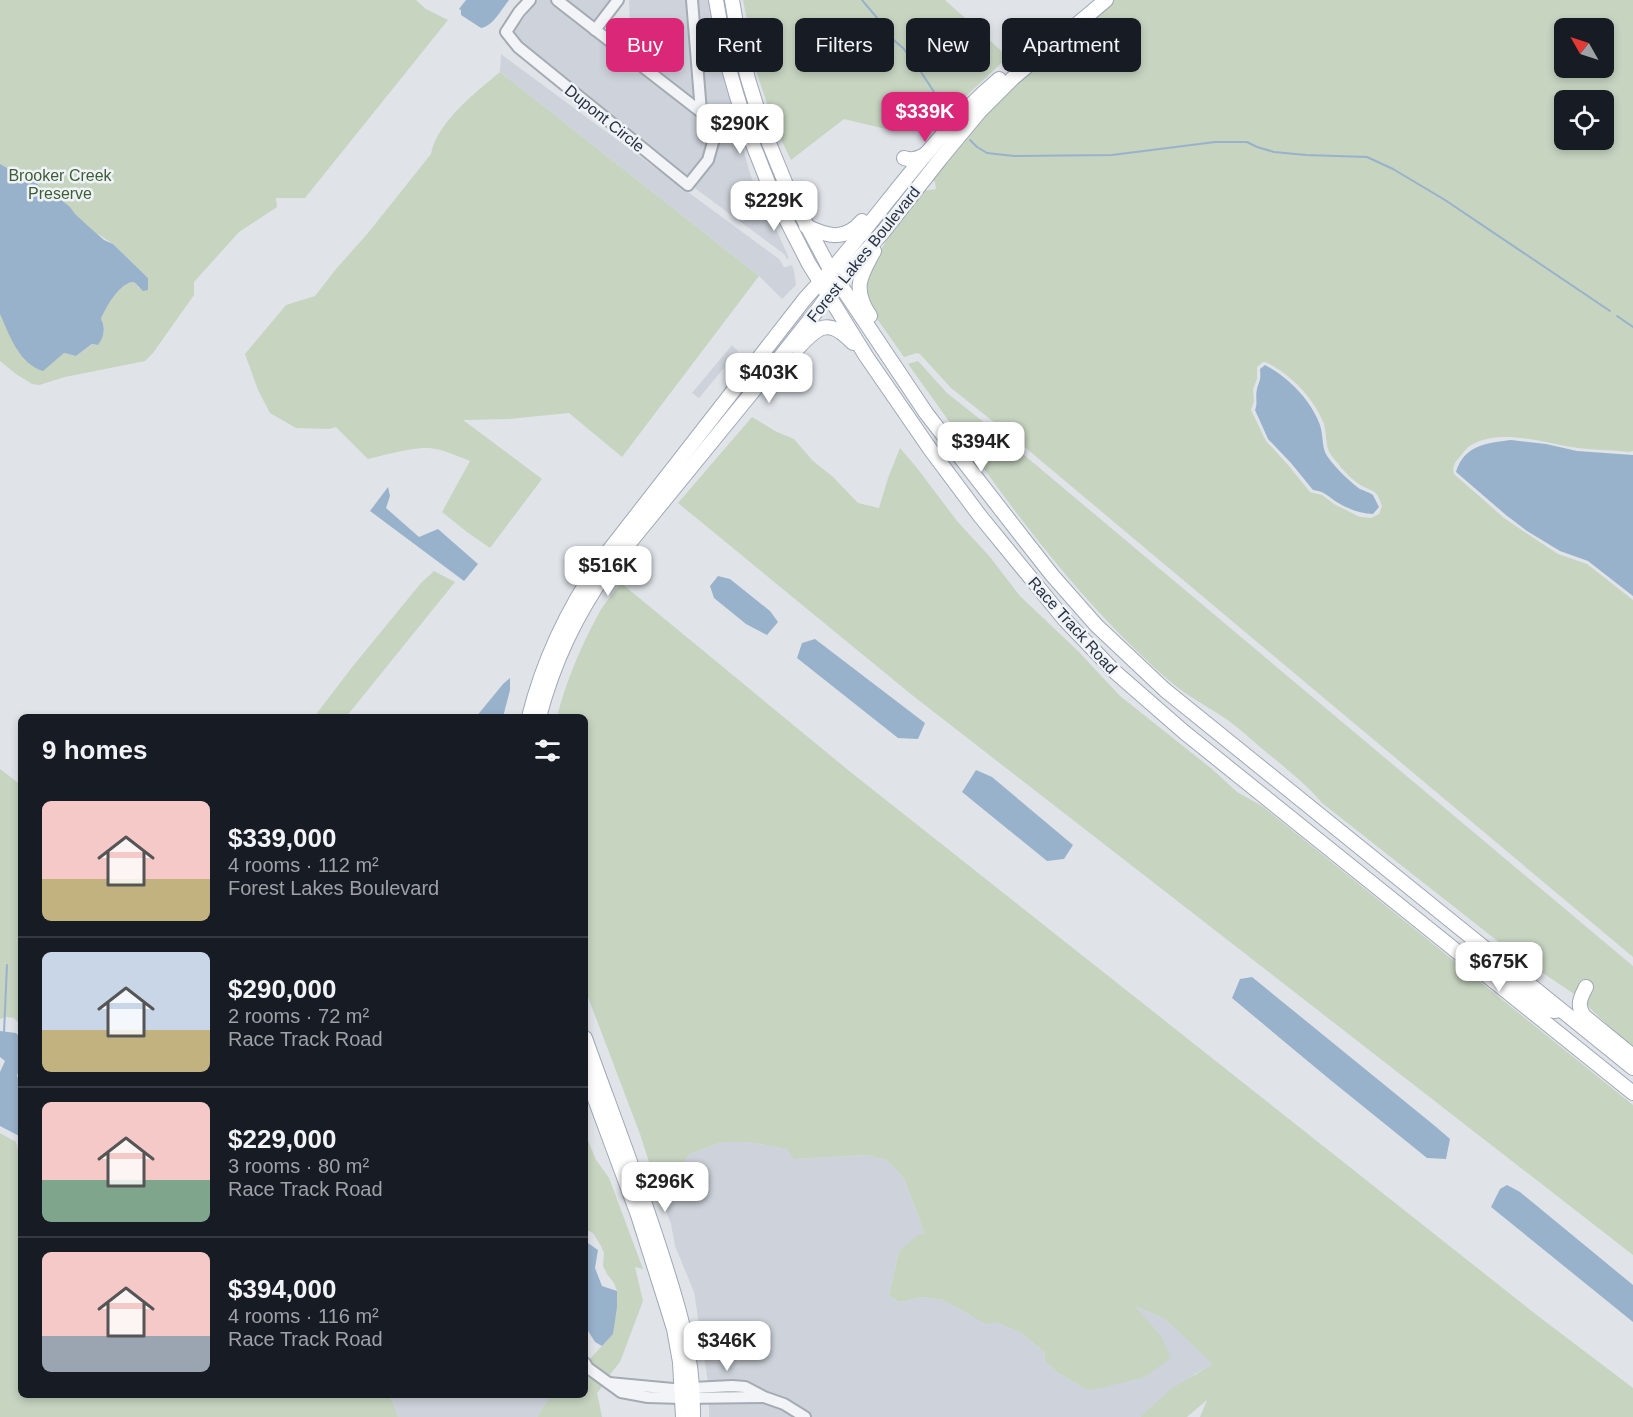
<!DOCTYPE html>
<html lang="en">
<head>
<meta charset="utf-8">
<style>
  body { margin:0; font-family:Arial,sans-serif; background:#242831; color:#f1f3f6; height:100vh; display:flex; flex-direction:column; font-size:22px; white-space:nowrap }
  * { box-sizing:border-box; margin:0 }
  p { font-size:20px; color:#9ea1a6 }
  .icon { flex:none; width:33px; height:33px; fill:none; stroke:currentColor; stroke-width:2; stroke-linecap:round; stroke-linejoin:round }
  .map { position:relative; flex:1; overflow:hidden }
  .panel { position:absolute; left:18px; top:714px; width:570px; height:684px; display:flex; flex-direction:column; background:#171b24; border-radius:9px; box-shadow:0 3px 9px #0003 }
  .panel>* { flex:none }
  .guide { position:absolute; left:606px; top:18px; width:570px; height:54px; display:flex; gap:12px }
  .needle { width:39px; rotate:309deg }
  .tools { position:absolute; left:1554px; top:18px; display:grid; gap:12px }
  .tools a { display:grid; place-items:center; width:60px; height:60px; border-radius:9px; background:#171b24; box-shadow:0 3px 9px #0003; font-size:30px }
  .price { position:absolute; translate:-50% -51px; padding:0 14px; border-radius:12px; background:#fff; color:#222; font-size:20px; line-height:39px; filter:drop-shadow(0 2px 3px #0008) }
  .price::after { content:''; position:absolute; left:50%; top:36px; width:18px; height:14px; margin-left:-9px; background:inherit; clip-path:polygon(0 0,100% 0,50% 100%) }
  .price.selected { background:#db2777; color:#fff }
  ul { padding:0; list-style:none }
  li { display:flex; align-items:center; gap:18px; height:150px; padding:0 24px }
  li+li { border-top:2px solid #363941 }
  li span { display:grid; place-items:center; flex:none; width:168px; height:120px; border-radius:9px; color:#555 }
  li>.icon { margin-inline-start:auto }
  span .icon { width:72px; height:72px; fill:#fffc; stroke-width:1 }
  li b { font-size:26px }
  h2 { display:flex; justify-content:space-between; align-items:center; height:72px; padding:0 24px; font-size:26px }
  .chip { padding:0 21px; border-radius:9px; background:#171b24; box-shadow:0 3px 9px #0003; font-size:21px; line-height:54px }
  .chip.selected { background:#db2777; color:#fff }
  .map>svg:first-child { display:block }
</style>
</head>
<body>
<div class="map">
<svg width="1633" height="1417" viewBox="0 0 1633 1417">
  <rect width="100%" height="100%" fill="#e0e4e9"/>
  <g fill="#ced3db">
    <polygon points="538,0 551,0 698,115 712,129 704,157 687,179 521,45 512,33"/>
    <polygon points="563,0 613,0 594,24"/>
    <polygon points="629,0 688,0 696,104 631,53"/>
    <polygon points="697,0 709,0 716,44 735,119 718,123 705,111"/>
    <polygon points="501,54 779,259 784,267 786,267 792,265 794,271 796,285 782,299 759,276 500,72"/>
    <polygon points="737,127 749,170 759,200 776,229 789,258 787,259 784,254 692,186 720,131"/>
    <polygon points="732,345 738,351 699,398 692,393"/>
    <polygon points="722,1142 749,1142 788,1149 794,1159 866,1155 887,1160 904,1178 925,1234 899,1251 889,1296 900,1302 922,1297 944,1300 969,1315 995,1322 1020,1332 1044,1352 1045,1361 1057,1372 1087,1390 1161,1336 1133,1305 1165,1319 1214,1364 1195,1374 1140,1417 812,1417 786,1400 708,1383 694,1292 675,1246 671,1224 656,1184 660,1185 671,1175 690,1154"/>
    <polygon points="390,1395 551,1395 537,1417 398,1417"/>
    <polygon points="709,1401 763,1401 782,1407 798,1417 709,1417"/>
  </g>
  <g fill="#c6d4c0" fill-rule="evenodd">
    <path d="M0,0H416L426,9L448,20L305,198H276L277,207L239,232L194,282V295L153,353L145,361L65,377L39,385L32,384L16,374L0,361ZM98,234L113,244L148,278L139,288L134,282C120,282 106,307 101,319C107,330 104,337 96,345L93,344L76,356L64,353L59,356L26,361L12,339Z"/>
    <polygon points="743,0 945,0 1008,57 951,110 936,128 886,129 844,119 791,160 775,127 751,56 748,26"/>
    <path d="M1113,0H1633V451L1629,452C1612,450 1595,450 1578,448C1546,444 1498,426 1468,447C1465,450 1462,454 1459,458C1454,463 1452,468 1454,474L1504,518L1526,533L1558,554L1587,564L1633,600V957L1009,434L951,388L920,354L917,353L904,357L868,306L865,280L890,233L923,191L936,189L935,182L932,180L1009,87ZM1564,28H1604V68H1564ZM1564,100H1604V140H1564ZM1263,362H1265C1290,373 1314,398 1324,424C1327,434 1325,447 1331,455C1337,462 1343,470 1349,476C1354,480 1359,485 1364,487C1377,493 1377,492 1382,506L1379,514L1371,518L1360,517L1334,504L1322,495L1310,492L1288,465L1266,441L1251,410L1254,401L1253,389L1257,379V367Z"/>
    <path d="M500,72L759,276L622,457L569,413L509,419L463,420L542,479L490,548L467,532L442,512L470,461C457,456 443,449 429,448C413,447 384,455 368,459L336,427L329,429L296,428L270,413L258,390L245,354L286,305L315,296L336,269L368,233L431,154C437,122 476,92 500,72Z"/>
    <path d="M918,361L947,393L1005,439L1633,966V1049L1577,996L1509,950L1322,803C1307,785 1289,771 1271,756C1257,745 1244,732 1229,721C1211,708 1190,698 1172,683C1093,615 1027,530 967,445L969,442L964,436L961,438L908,364Z"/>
    <polygon points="752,417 777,432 794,439 813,461 833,477 858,503 879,508 888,478 900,448 917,468 957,521 990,557 1020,596 1079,652 1120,696 1212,769 1237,792 1262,806 1633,1105 1633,1255 912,695 678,503"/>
    <polygon points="434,571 455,582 346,717 314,717 353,666 421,583"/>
    <path d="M621,583L848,770L1538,1316L1633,1388V1417H1200L1207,1400L1187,1417H1140L1171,1389L1213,1364L1165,1319L1135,1306L1161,1336L1171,1358L1145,1377L1105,1387L1087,1390L1057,1372L1045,1361L1044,1352L1020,1332L995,1322L986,1324L943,1300L922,1297L900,1302L889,1296L899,1251L918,1235L925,1234L904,1178L887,1160L866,1155L794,1159L787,1149L749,1142H722L690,1154L672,1175L660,1185L656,1184L640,1134L585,989V717H557C566,681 581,646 599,613C605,602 614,593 621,583Z"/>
    <polygon points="0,769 21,785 21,1025 14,1018 6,1017 0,1019"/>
    <polygon points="0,1133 16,1142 21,1161 21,1395 390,1395 398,1417 0,1417"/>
    <polygon points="585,1133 596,1160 609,1178 643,1269 635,1267 643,1301 620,1362 608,1377 591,1365 588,1361 613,1334 617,1291 614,1283 607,1274 603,1266 604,1253 601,1246 593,1233 585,1229"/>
    <polygon points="585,1370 604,1384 597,1393 602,1417 537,1417 551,1395 585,1395"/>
  </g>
  <g fill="#99b2cb">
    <path d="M466,0H509C501,10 493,26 481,28L461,15V10L459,9Z"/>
    <path d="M0,164L7,168L20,170L34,180L41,188L51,192L70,207L75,214L88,226L104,240L113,244L148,278V290L143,291L134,282C120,282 106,307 101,319C106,328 104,337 98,345L92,344L76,356L64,353L43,371C19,364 9,334 0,314Z"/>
    <path d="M1265,365C1288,377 1311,400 1320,425C1323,434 1322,444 1325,452C1329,462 1351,483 1360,489C1364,491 1369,492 1373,495L1379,507L1373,514C1360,514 1346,508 1335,501C1325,494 1325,492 1313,490L1291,463L1268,439L1255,410C1258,403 1255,397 1257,389C1260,379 1261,380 1260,369Z"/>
    <path d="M1511,440L1546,444L1577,451L1633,455V596L1588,561L1560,551L1527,531L1506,515L1456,472C1464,445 1487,443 1511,440Z"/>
    <polygon points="388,487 390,496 386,508 419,537 438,529 478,564 464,581 370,511"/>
    <polygon points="718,576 730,579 770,611 778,622 767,635 746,624 714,598 710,586"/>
    <polygon points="815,639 925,723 918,739 898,738 797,658 802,643"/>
    <polygon points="510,678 510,690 503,717 476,717 503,684"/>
    <polygon points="976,770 992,777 1073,845 1064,859 1047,861 962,792"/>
    <polygon points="1252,977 1435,1126 1450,1139 1446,1159 1427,1158 1328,1078 1232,998 1240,979"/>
    <polygon points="0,1031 16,1033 21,1038 19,1049 21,1062 17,1076 21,1084 21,1137 0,1126 0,1072 5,1061 0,1057"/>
    <polygon points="1507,1185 1520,1192 1633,1285 1633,1322 1491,1207 1500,1189"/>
    <polygon points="585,1241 598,1250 595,1268 602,1286 617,1291 617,1307 613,1334 602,1346 595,1342 585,1326"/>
  </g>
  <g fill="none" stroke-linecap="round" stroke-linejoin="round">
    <g stroke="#99b2cb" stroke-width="2">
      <polyline points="862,0 878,19 889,36 903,48 921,72 949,115"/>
      <polyline points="970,140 977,147 987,153 1014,156 1112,155 1215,142 1247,142 1257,147 1274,152 1306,155 1367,157 1393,169 1445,200 1610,311"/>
      <polyline points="1617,316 1633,327"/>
      <polyline points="4,1032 7,965"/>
    </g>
    <defs>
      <g id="minor">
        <polyline points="530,0 519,12 506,32 518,47 688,185 708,160 717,128 744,121"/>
        <polyline points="557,0 701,112 717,128"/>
        <polyline points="692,0 701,112"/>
        <polyline points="595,30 618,0"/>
        <polyline points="585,1363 588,1368 621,1392 648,1397 682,1398 763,1397"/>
        <polyline points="609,1383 673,1389 732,1386 745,1387 764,1397 784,1404 805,1417"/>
      </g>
      <g id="major">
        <polyline points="716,0 727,62 736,93 748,132 771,190 809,264 866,356 930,449 980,516 1065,620 1114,671 1184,732 1633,1093"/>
        <polyline points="732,0 740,47 748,79 764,131 789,192 831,271 926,413 1023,538 1052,575 1096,625 1165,690 1633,1068"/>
        <path d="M904,158C913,161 919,158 926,154"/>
        <path d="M806,226C828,237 845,241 862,221"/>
        <path d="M870,316C852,289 860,276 874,251"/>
        <path d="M798,348C819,325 829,318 853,343"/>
        <path d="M529,717C543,661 567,610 600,562L804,300C813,289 823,280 832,269C887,206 934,134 999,79"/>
        <path d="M539,717C554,661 576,615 609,568L754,390L819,308L838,282L883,232L941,158L980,111L1013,78L1106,0"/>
        <polyline points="1506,979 1545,1009 1554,1011 1560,1010"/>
        <path d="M1586,987C1581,997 1576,1005 1584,1016L1633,1056"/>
        <path d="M585,1038C609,1105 635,1172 657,1240C677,1301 694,1352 693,1417"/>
        <polyline points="585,1072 638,1215 664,1297 674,1329 680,1362 683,1417"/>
      </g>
    </defs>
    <use href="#minor" stroke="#a5abb3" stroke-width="14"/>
    <use href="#major" stroke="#9fa8b6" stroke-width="16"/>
    <use href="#minor" stroke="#f3f4f7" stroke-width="10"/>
    <use href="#major" stroke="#fff" stroke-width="14"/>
  </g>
  <g text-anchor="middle" stroke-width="5" stroke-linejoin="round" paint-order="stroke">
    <g font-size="16" fill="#283141" stroke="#eff3f7">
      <text transform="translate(605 118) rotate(39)" y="6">Dupont Circle</text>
      <text transform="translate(863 254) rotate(-51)" y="6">Forest Lakes Boulevard</text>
      <text transform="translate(1073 625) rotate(48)" y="6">Race Track Road</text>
    </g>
    <g font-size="16" fill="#3d5e34" stroke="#eff3f7">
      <text x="60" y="181">Brooker Creek<tspan x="60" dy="18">Preserve</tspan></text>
    </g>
  </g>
</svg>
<div class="tools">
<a><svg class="needle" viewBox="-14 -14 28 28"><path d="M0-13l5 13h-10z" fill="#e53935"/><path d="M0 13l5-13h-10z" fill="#9ea1a6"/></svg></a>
<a><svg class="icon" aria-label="locate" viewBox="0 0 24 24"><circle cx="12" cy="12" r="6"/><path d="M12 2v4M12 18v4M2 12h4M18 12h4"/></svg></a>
</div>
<b class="price selected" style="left:925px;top:143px">$339K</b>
<b class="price" style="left:740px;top:155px">$290K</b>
<b class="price" style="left:774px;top:232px">$229K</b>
<b class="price" style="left:769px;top:404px">$403K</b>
<b class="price" style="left:981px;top:473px">$394K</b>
<b class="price" style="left:608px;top:597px">$516K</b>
<b class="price" style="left:1499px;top:993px">$675K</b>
<b class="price" style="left:665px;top:1213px">$296K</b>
<b class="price" style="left:727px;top:1372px">$346K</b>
<div class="guide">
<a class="chip selected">Buy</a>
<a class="chip">Rent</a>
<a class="chip">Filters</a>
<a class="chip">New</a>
<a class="chip">Apartment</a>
</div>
<section class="panel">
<h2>9 homes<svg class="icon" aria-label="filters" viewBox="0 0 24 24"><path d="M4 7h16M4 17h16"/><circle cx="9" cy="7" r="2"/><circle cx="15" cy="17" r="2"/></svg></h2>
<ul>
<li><span style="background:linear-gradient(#f6c9c9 65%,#c2b280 0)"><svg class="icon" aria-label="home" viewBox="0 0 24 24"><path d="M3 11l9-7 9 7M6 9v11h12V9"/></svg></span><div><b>$339,000</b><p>4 rooms · 112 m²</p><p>Forest Lakes Boulevard</p></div></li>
<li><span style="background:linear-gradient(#c9d6e8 65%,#c2b280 0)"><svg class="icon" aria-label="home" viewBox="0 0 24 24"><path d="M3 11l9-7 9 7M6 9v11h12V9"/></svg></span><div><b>$290,000</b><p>2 rooms · 72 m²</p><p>Race Track Road</p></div></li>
<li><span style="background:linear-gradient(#f6c9c9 65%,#7fa58c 0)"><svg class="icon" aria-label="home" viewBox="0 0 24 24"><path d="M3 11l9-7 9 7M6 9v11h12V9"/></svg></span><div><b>$229,000</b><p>3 rooms · 80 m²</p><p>Race Track Road</p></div></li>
<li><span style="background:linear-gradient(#f6c9c9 70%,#9aa5b1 0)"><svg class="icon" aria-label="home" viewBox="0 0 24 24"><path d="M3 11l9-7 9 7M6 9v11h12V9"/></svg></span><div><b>$394,000</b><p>4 rooms · 116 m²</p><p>Race Track Road</p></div></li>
</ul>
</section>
</div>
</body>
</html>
